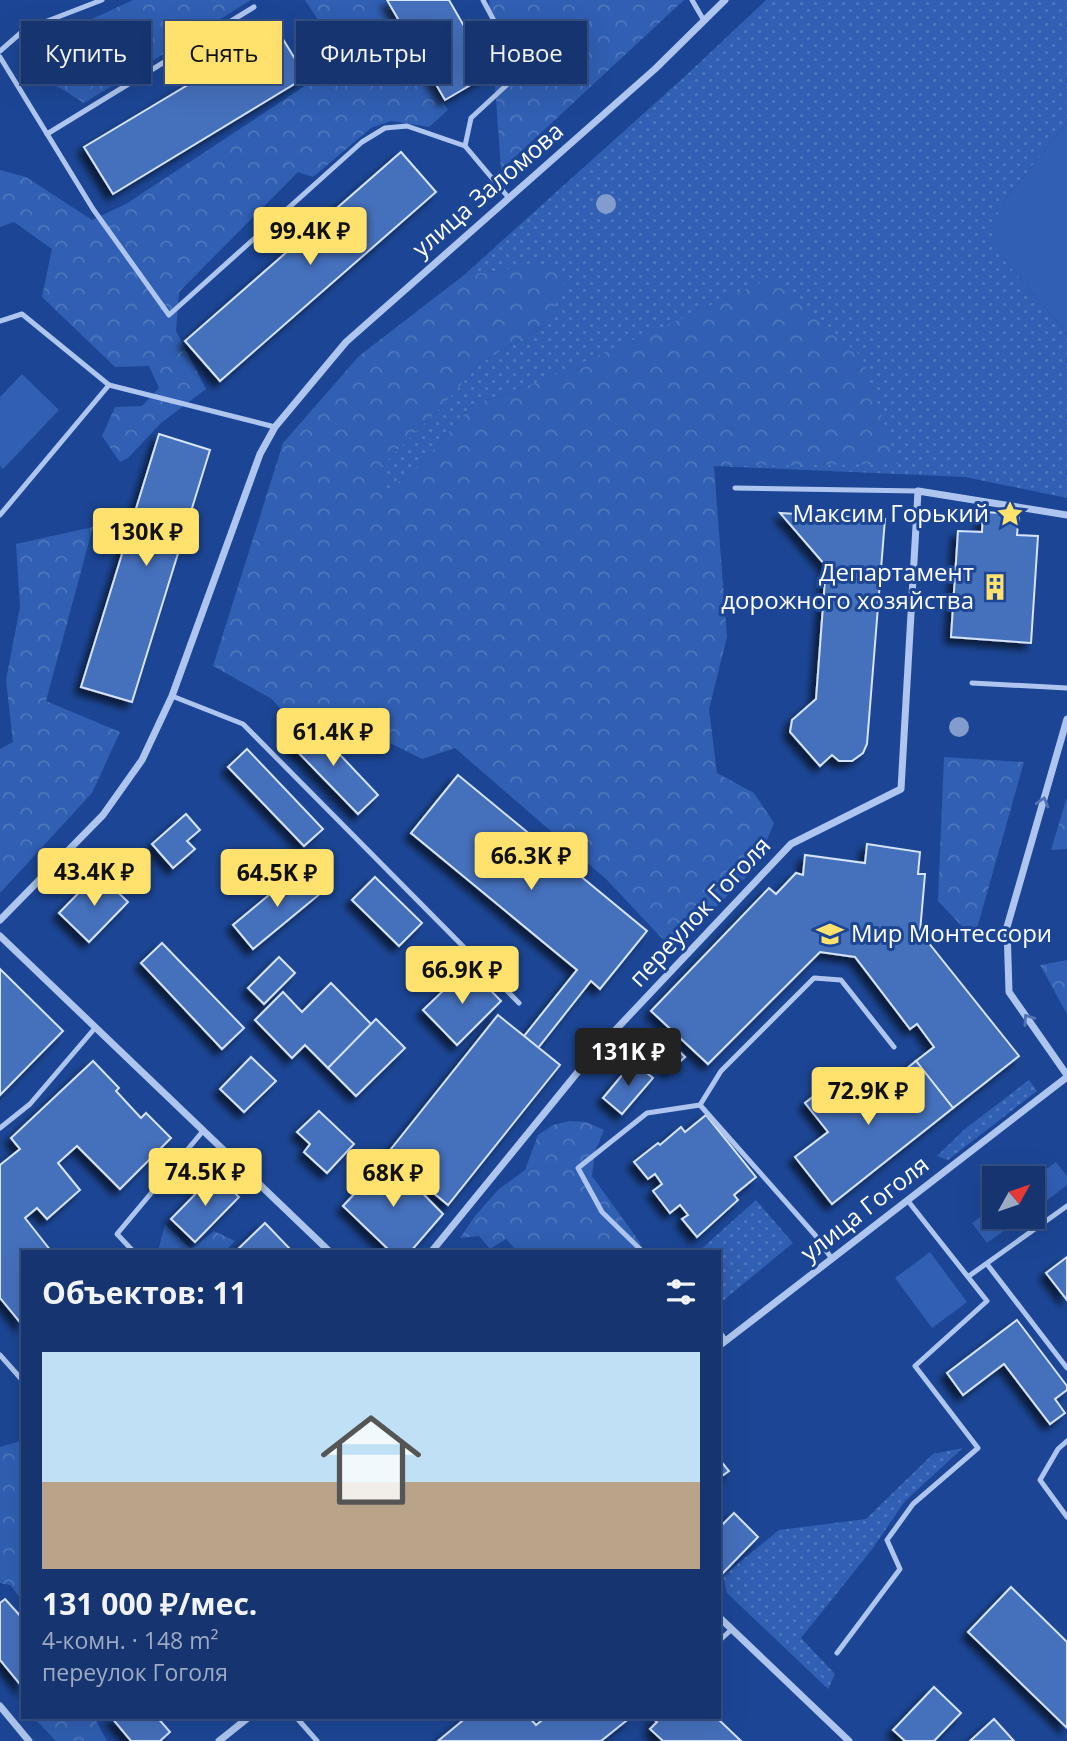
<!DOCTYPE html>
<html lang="ru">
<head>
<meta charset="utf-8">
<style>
  body { margin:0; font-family:"Open Sans",sans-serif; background:#1e3c75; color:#f1f3f6; height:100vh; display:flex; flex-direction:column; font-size:26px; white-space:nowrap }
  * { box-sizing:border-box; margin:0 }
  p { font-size:23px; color:#9daac3 }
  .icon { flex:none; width:38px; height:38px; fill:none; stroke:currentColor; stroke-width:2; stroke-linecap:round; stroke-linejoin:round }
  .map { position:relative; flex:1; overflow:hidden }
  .side { position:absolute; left:21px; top:1250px; width:700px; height:469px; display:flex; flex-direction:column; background:#153470; border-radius:0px; box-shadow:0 7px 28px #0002,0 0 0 2px #344f83 }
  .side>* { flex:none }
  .top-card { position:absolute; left:21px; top:21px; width:700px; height:63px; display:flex; gap:14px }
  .needle { width:46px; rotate:50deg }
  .tools { position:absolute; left:982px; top:1166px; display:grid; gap:14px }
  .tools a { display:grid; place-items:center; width:63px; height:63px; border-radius:0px; background:#153470; box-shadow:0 7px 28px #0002,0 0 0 2px #344f83; font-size:35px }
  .price { position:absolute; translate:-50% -60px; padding:0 16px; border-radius:7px; background:#ffe26d; color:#111; font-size:23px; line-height:46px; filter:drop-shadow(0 2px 4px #0008) }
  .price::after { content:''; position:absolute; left:50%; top:42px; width:21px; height:16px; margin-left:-10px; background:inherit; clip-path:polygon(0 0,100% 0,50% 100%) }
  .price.on { background:#222; color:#fff }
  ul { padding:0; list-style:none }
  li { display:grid; align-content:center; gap:14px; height:371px; padding:0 21px }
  li span { display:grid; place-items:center; height:217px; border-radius:0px; color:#555 }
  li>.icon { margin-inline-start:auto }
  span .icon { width:126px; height:126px; fill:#fffc; stroke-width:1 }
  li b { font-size:30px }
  h2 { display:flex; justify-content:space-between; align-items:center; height:84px; padding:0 21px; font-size:30px }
  .tag { padding:0 24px; border-radius:0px; background:#153470; box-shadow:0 7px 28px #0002,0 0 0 2px #344f83; font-size:24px; line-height:63px }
  .tag.on { background:#ffe26d; color:#111 }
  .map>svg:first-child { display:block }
</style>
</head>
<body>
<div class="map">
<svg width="1067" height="1741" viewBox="0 0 1067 1741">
  <defs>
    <pattern id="grass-dots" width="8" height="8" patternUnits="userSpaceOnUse" patternTransform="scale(1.75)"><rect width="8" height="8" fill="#305fb3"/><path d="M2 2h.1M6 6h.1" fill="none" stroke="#4f77be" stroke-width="1.8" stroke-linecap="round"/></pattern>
    <pattern id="forest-crowns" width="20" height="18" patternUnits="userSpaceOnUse" patternTransform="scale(1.75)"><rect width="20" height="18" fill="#305fb3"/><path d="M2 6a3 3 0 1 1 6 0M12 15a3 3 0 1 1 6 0" fill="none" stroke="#4f77be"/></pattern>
    <filter id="shadow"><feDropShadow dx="-6" dy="6" stdDeviation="3.5" flood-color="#0009"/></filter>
  </defs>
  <rect width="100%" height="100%" fill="#1c4695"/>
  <g fill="url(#grass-dots)">
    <polygon points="766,0 1067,0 1067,122 1003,203 1001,256 1067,334 1067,498 965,477 714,466 898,463 541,381 472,405 425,459 388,492 379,468 444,404 479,364 547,324 517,268 464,275 693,69"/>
    <polygon points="1029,1080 1037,1091 948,1160 937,1156 966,1128"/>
    <polygon points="756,1200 793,1243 719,1304 719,1251 699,1251"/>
    <polygon points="963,1448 905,1501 873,1548 801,1638 835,1674 828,1689 727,1593 723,1576 779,1530 866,1519 933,1454"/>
  </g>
  <g fill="url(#forest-crowns)">
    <polygon points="133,0 251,0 84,103 49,81 42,42"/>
    <polygon points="305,0 385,0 448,110 429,127 391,121 371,128 313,177 298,172 179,292 176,331 206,389 161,423 128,458 120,462 102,436 115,407 142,406 159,388 149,366 115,367 42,297 52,249 14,222 0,227 0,170 26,177 92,220 126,204 320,76 306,38 320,23"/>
    <polygon points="489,0 684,0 501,170"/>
    <polygon points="517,268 553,268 566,280 547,324 479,364 444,404 379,468 388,491 425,459 472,405 541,381 771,278 862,357 898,464 714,466 727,637 709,709 717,773 754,793 774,823 756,867 673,950 606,879 455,748 422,759 331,714 292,723 272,699 213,666 283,443 359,356 464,275"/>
    <polygon points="93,527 46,701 120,732 92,793 0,893 0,749 13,742 6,680 20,607 16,544"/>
    <polygon points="944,757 1024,762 974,939 938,901"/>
    <polygon points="1067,797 1067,849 1051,850"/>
    <polygon points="1067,960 1067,1014 1040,965"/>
    <polygon points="569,1121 586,1122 604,1130 595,1151 592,1176 641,1244 629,1251 517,1251 506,1239 490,1249 479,1236 460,1238 475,1216 499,1189 525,1170 538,1135 553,1125"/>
    <polygon points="165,1224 191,1249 214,1231 235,1241 225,1251 158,1251"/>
    <polygon points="23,1440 23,1601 10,1585 0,1583 0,1447"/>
    <polygon points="33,1717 94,1717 107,1741 56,1741"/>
  </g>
  <g fill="#305fb3">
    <polygon points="1067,122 1067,334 1001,256 994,235 996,218 1003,203"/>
    <polygon points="22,374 59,410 3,469 0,466 0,397"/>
    <polygon points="1056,1162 1067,1176 1067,1185 1033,1211 1033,1179"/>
    <polygon points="994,1207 994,1216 1025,1216 987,1243 972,1223"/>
    <polygon points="930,1252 967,1302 932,1328 895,1278"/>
  </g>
  <g fill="#4470bc" stroke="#d5e3fb" stroke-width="2" filter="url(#shadow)">
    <polygon points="387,0 449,0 491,73 445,100"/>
    <polygon points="278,31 306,77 113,194 84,147"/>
    <polygon points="401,152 436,192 220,381 185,341"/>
    <polygon points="159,434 210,450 132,702 81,687"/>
    <polygon points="983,512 1019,514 1017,535 1038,536 1031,643 951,637 958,531 982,532"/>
    <polygon points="780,513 885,519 867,744 863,753 852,761 839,761 832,755 820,766 790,732 792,720 816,699 826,566"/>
    <polygon points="310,723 378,795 358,814 289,743"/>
    <polygon points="247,749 323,829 304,846 228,767"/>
    <polygon points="458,775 647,931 600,989 591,981 538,1048 524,1036 577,970 411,833"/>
    <polygon points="186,814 200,830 187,841 195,849 173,868 152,844"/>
    <polygon points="867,844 920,852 918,874 925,874 920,932 1019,1056 953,1108 916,1061 934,1047 917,1024 910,1029 855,957 820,952 708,1064 651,1011 769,888 776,894 796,873 803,875 805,855 865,863"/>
    <polygon points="300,869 321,893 253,949 233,925"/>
    <polygon points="98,873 128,902 89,942 59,913"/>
    <polygon points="375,877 422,923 399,946 352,900"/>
    <polygon points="162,943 244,1028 222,1049 141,963"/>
    <polygon points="279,957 295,973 264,1004 248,988"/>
    <polygon points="468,967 501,1001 457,1045 423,1010"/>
    <polygon points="0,969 63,1031 0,1095"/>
    <polygon points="331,983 372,1025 328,1068 305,1045 292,1058 255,1020 283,992 302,1012"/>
    <polygon points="498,1015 560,1065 448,1205 387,1154"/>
    <polygon points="376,1019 405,1048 356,1096 328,1068"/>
    <polygon points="661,1033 685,1057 670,1071 647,1047"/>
    <polygon points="251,1057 276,1081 244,1112 220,1089"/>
    <polygon points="93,1061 119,1088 116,1091 141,1118 146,1113 171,1138 120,1189 77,1146 58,1163 80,1190 47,1219 37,1208 25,1218 51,1251 23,1251 23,1326 0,1298 0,1165 20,1149 11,1138"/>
    <polygon points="916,1061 953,1108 832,1204 795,1157 828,1132 805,1103 847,1070 870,1098"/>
    <polygon points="633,1062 653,1078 622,1114 603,1098"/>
    <polygon points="319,1111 354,1144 327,1173 304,1152 310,1144 297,1132"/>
    <polygon points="706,1115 756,1177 734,1195 738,1200 697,1237 682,1219 688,1215 680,1205 670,1213 653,1191 662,1184 655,1174 648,1179 634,1162 658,1143 660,1145 681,1127 685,1132"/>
    <polygon points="388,1158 443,1214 411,1251 390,1251 343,1206"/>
    <polygon points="215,1174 239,1197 195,1242 171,1219"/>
    <polygon points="265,1223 291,1250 236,1251"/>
    <polygon points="1067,1257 1067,1300 1046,1273"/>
    <polygon points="1017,1320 1067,1386 1067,1390 1055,1399 1065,1413 1050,1424 1004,1364 963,1395 947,1373"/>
    <polygon points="719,1459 729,1471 719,1478"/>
    <polygon points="734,1513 758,1537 720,1576 719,1528"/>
    <polygon points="1011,1587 1067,1642 1067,1728 968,1632"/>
    <polygon points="5,1599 23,1619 23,1688 0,1660 0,1603"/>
    <polygon points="934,1687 961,1713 934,1741 905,1741 893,1730"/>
    <polygon points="111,1717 157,1717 170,1732 160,1741 131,1741"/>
    <polygon points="467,1717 529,1717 536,1725 546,1717 631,1717 601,1741 438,1741"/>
    <polygon points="651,1717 716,1717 741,1741 663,1741 650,1729 657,1722"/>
    <polygon points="994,1719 1014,1741 970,1741"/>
  </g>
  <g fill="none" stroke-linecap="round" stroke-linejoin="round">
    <g stroke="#aec6ef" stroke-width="5">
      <polyline points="692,0 703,19"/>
      <polyline points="0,51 24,30 102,0"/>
      <polyline points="0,57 93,209 169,315 362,142 385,128 407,126 465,146 508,197"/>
      <polyline points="47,134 254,7"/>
      <polyline points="465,146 471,118 511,81 518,66 483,0"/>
      <polyline points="0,321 22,314 109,385"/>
      <polyline points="735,488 918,491"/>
      <polyline points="0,515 109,385 275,427"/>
      <polyline points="972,683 1067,688"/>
      <polyline points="172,696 243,724 519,1003"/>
      <polyline points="0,1128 30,1104 95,1028"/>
      <polyline points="133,1251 117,1234 203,1131"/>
      <polyline points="642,1251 602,1212 578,1168 647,1113 700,1105"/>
      <polyline points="832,1259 815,1235 700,1105 721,1071 814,978 841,980 894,1047"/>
      <polyline points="987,1264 1067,1368"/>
      <polyline points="969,1276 1067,1206"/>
      <polyline points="719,1331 726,1341"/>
      <polyline points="0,1355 23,1381"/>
      <polyline points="1067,1441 1058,1449 1040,1480 1067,1517"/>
      <polyline points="719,1641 732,1629"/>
      <polyline points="837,1653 900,1569 887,1540 913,1504 978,1448 915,1366 987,1301 908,1201"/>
      <polyline points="296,1717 317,1741"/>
    </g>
    <g stroke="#aec6ef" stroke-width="7">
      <polyline points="1067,719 1007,927 1009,992 1067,1075"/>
      <polyline points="0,920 103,815 142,760 172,696 260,454 275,427 346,342 655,69 725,0"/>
      <polyline points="0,936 329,1251"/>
      <polyline points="432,1251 590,1057 791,844 901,789 918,491 1067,515"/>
      <polyline points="719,1346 1067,1077"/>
      <polyline points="719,1617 849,1741"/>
      <polyline points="0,1706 29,1741"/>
      <polyline points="219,1741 249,1717"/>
    </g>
  </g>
  <g fill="#829ccd">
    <circle cx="606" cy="204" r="10"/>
    <circle cx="959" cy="727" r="10"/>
  </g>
  <defs><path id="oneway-chevron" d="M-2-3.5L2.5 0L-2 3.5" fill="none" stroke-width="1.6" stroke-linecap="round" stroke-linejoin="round" transform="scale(1.75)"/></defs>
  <g stroke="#4f73b4">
    <use href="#oneway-chevron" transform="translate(1043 802) rotate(-74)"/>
    <use href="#oneway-chevron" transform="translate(1028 1019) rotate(-125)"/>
  </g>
  <defs>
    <symbol id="sight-bare" viewBox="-9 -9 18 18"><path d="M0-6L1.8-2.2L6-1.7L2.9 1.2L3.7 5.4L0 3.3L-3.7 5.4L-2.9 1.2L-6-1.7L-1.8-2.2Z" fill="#ffe26d" stroke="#1c4695" stroke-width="2.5" paint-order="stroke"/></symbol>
    <symbol id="building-bare" viewBox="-9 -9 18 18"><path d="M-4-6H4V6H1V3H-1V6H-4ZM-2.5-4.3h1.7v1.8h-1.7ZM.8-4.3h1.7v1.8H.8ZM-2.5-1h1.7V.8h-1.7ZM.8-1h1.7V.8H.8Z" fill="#ffe26d" stroke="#1c4695" stroke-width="2.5" paint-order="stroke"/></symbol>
    <symbol id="school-bare" viewBox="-9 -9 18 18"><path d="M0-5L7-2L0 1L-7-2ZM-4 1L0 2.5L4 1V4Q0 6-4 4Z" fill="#ffe26d" stroke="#1c4695" stroke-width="2.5" paint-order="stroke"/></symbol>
  </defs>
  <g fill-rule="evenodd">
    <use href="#sight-bare" x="991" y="495" width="38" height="38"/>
    <use href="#building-bare" x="976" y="568" width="38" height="38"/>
    <use href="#school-bare" x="811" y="915" width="38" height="38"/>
  </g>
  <g text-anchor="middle" stroke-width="6" stroke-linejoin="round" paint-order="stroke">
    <g font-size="24" fill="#fff" stroke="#1c4695">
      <text transform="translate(488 190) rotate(-41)" y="8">улица Заломова</text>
      <text transform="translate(700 912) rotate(-47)" y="8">переулок Гоголя</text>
      <text transform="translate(865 1209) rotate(-38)" y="8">улица Гоголя</text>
    </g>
    <g font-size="24" fill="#fff" stroke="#1c4695" text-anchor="end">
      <text x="989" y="522">Максим Горький</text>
      <text x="974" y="581">Департамент<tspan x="974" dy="28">дорожного хозяйства</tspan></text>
      <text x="851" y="942" text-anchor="start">Мир Монтессори</text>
    </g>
  </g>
</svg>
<div class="tools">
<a><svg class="needle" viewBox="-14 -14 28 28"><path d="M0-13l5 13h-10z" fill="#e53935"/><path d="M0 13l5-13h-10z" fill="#9daac3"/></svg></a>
</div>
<b class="price" style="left:310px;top:267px">99.4K ₽</b>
<b class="price" style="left:146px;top:568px">130K ₽</b>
<b class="price" style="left:333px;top:768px">61.4K ₽</b>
<b class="price" style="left:531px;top:892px">66.3K ₽</b>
<b class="price" style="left:94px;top:908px">43.4K ₽</b>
<b class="price" style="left:277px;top:909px">64.5K ₽</b>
<b class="price" style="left:462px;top:1006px">66.9K ₽</b>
<b class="price on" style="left:628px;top:1088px">131K ₽</b>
<b class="price" style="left:868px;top:1127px">72.9K ₽</b>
<b class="price" style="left:205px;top:1208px">74.5K ₽</b>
<b class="price" style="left:393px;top:1209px">68K ₽</b>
<div class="top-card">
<a class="tag">Купить</a>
<a class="tag on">Снять</a>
<a class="tag">Фильтры</a>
<a class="tag">Новое</a>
</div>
<section class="side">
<h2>Объектов: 11<svg class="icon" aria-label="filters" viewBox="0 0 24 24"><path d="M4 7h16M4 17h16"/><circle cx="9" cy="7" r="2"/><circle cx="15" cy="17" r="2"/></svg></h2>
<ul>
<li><span style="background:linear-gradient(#bfe0f5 60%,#b9a48a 0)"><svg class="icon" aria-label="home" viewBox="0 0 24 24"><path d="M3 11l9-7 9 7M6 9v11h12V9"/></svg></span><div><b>131 000 ₽/мес.</b><p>4-комн. · 148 m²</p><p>переулок Гоголя</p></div></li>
</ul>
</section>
</div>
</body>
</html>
